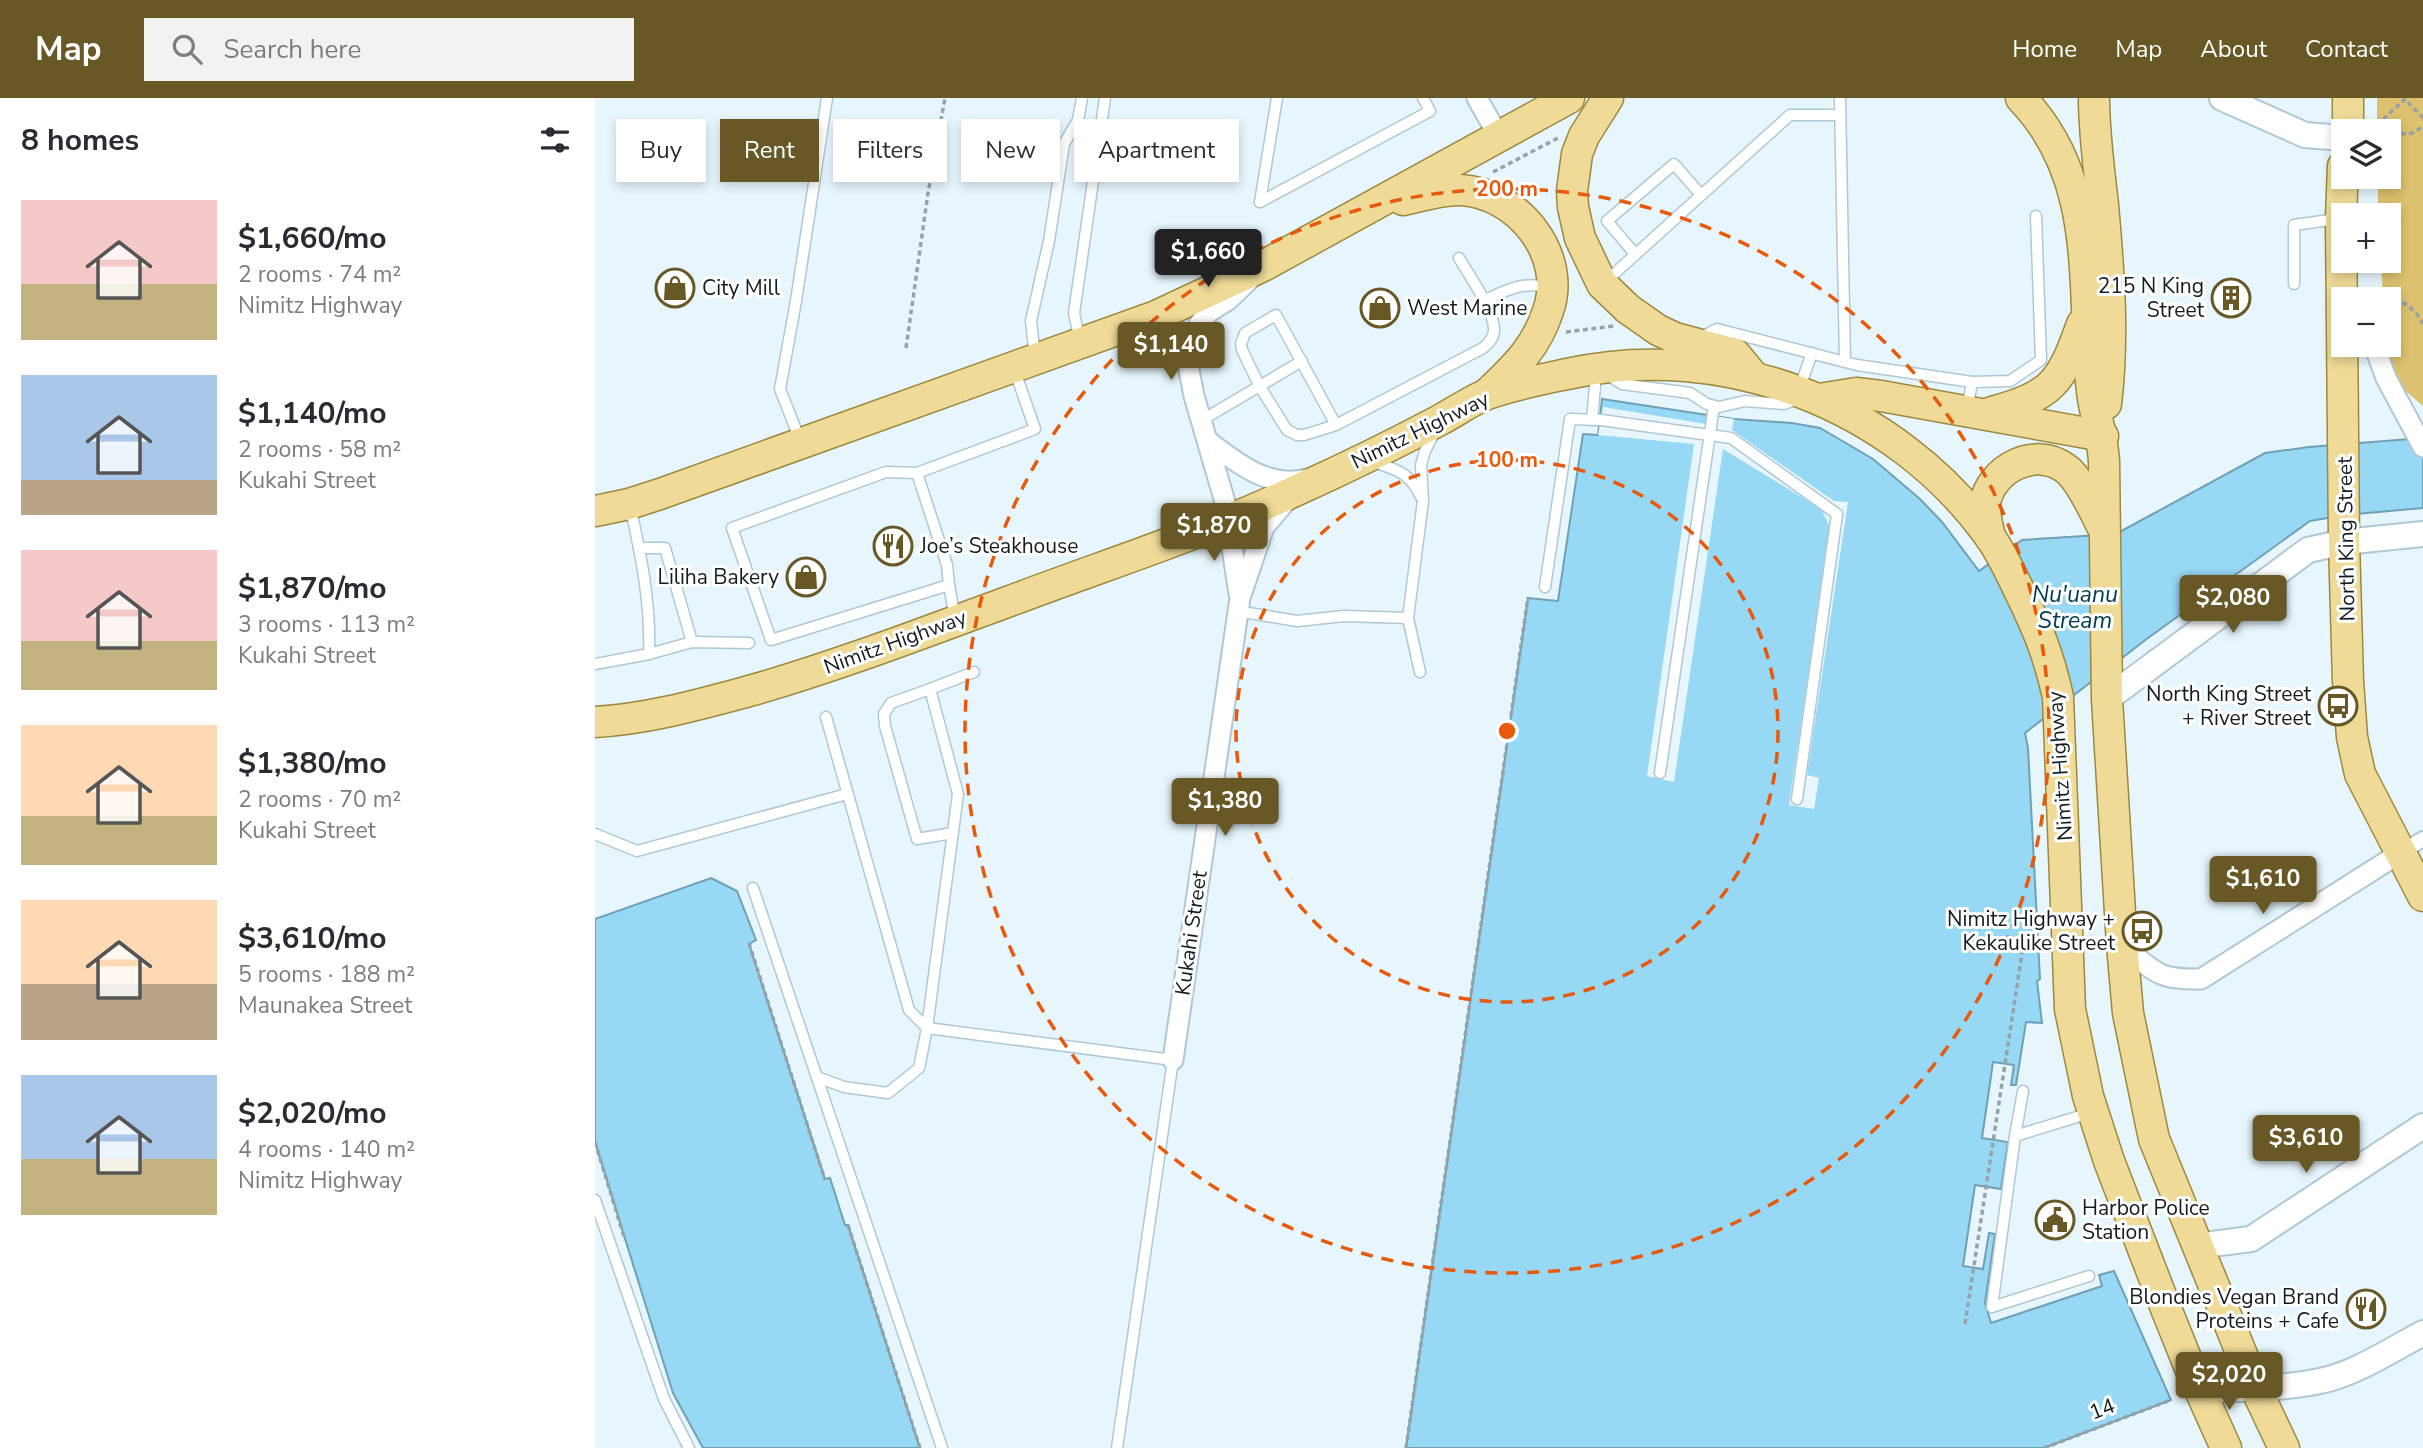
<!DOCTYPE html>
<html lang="en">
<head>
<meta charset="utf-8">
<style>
  body { margin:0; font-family:"Nunito Sans",sans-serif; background:#f2f2f3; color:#2b2b33; height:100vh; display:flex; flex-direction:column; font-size:26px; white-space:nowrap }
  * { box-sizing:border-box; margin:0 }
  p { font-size:23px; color:#7c7c81 }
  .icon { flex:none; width:38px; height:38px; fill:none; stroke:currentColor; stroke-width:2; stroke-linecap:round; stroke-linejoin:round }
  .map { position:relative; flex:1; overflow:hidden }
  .side { display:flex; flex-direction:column; background:#fff; width:595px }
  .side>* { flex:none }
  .banner { position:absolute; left:21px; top:21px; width:665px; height:63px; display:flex; gap:14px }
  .buttons { position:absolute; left:1736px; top:21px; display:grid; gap:14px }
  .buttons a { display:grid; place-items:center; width:70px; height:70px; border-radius:0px; background:#fff; box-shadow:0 4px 10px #0003; font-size:35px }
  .price { position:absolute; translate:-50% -60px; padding:0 16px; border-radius:7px; background:#685826; color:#fff; font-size:23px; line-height:46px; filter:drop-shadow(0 2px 4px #0008) }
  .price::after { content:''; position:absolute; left:50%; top:42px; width:21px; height:16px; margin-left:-10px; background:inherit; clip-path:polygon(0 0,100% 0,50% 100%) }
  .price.current { background:#222; color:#fff }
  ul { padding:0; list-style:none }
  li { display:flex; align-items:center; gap:21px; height:175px; padding:0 21px }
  li span { display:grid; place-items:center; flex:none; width:196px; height:140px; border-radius:0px; color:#555 }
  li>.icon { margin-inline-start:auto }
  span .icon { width:84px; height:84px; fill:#fffc; stroke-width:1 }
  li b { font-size:30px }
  h2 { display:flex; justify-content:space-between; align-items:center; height:84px; padding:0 21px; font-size:30px }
  .pill { padding:0 24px; border-radius:0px; background:#fff; box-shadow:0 4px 10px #0003; font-size:24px; line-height:63px }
  .pill.current { background:#685826; color:#fff }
  header { display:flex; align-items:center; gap:42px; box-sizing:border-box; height:98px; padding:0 35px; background:#685826; color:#fff }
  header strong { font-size:33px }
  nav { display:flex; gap:38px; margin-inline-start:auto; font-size:24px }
  .search { width:490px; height:63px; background:#f2f2f3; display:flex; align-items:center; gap:18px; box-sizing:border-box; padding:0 24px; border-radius:0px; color:#7c7c81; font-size:26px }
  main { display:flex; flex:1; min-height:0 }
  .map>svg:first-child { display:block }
</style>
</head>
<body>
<header>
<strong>Map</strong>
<div class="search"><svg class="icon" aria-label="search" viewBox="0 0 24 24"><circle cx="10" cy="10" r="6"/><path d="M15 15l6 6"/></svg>Search here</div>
<nav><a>Home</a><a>Map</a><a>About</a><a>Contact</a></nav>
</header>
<main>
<section class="side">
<h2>8 homes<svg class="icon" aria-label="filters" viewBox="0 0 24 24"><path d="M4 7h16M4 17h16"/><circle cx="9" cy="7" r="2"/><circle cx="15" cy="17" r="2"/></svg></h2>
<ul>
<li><span style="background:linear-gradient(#f6c9c9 60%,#c2b280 0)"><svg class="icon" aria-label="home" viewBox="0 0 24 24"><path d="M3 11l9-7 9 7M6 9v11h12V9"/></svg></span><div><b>$1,660/mo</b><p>2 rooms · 74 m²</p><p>Nimitz Highway</p></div></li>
<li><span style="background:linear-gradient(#a9c7e8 75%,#b9a48a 0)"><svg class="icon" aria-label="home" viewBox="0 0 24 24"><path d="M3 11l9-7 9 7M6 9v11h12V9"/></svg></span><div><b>$1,140/mo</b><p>2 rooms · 58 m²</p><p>Kukahi Street</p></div></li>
<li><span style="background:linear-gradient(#f6c9c9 65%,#c2b280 0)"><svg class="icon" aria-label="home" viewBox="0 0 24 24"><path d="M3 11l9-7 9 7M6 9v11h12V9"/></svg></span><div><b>$1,870/mo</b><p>3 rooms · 113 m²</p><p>Kukahi Street</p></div></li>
<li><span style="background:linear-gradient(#ffd9b3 65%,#c2b280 0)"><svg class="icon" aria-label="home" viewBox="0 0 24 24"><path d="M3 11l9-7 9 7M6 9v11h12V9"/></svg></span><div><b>$1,380/mo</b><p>2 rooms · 70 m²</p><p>Kukahi Street</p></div></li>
<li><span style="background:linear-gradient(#ffd9b3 60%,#b9a48a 0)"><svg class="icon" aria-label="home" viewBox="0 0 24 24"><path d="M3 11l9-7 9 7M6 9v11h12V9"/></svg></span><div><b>$3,610/mo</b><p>5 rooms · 188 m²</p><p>Maunakea Street</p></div></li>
<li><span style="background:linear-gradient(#a9c7e8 60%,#c2b280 0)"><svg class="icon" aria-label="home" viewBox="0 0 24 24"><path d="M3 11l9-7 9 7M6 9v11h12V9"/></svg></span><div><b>$2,020/mo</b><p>4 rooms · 140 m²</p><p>Nimitz Highway</p></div></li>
</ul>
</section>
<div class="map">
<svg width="1828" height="1350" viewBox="0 0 1828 1350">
  <rect width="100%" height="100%" fill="#e7f6fd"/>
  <polygon fill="#ddc16e" points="1782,0 1828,0 1828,308 1798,282 1793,247 1794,201 1788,201 1786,163 1794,163 1794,117 1783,117 1783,79 1794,79 1794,33 1782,33"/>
  <g fill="#97d8f4" stroke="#6fa0b4" stroke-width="2">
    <polygon points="1007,301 1139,321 1197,325 1225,330 1278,361 1325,401 1347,424 1384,473 1427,442 1521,436 1670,355 1714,349 1828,340 1828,410 1750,417 1715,423 1553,540 1430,635 1433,650 1445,881 1442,883 1447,925 1431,924 1421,987 1416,987 1419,967 1398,964 1387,1040 1413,1044 1406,1091 1380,1087 1368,1168 1388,1171 1394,1135 1400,1136 1390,1205 1396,1225 1507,1188 1504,1177 1519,1173 1576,1302 1449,1350 811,1350 933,500 963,503 988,336 1003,337"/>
    <polygon points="116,780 142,793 161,842 154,846 230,1081 235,1080 250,1127 253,1127 325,1350 108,1350 78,1295 0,1044 0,821"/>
  </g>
  <polygon fill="#e7f6fd" points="1008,309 1111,326 1113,317 1139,321 1137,332 1239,403 1253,404 1212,677 1224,680 1219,711 1194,707 1235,429 1226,411 1128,351 1079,684 1052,678 1099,346 1003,337"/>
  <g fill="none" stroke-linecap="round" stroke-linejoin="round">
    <defs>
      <g id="service">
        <polyline points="1245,0 1250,264"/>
        <polyline points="665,104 835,13 828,0"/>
        <polyline points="665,104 682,0"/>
        <polyline points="1040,156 1012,123 1079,66 1106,97"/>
        <polyline points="1010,184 1195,17 1245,17"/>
        <polyline points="1699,186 1699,127 1742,121"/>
        <path d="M888,203C910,193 929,182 954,190"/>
        <polyline points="1107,239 1122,231 1262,267 1377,284 1415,283 1446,262 1441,118"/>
        <polyline points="485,243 479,215 510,0"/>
        <polyline points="440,259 436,223 454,143 469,46 483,22 487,0"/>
        <polyline points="1013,277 1027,286 1095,295 1112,306 1124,309 1150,303 1189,306 1202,301"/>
        <polyline points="1205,289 1217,255"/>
        <polyline points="1372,312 1377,284"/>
        <polyline points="607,322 707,263"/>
        <polyline points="997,322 1001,277"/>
        <path d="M741,327L681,217L650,235L646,246L647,252L665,289L692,332L702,337H709L741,327L888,250C894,245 899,240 899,232C900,214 874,177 864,160"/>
        <polyline points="205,342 185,291 201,203 232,0"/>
        <path d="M776,363C801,372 814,373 826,399"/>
        <polygon points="291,374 322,375 352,467 354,487 176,542 137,430"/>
        <polyline points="322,375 440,331 419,271"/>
        <path d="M35,408C46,456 56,507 54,556"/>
        <polyline points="44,450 70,450 97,544"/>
        <polyline points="354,487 360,521"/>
        <polyline points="950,489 975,321 1006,322 1136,340 1242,416 1202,701"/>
        <polyline points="642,513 702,523 749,518 813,520"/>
        <polyline points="0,566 54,556 97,544 154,545"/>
        <polyline points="825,574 813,520 828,403 826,367 830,353 839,335"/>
        <polyline points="335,591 379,574"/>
        <polyline points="231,619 314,912 332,930 578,962 522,1350"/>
        <polyline points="1065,675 1119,308"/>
        <polyline points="0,736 42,753 252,696"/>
        <polyline points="158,790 347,1350"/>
        <polyline points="222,979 249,989 293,995 324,970 332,930 363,696 335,591 296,605 289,616 290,628 322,741 358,735"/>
        <polyline points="1420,1038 1428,993"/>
        <polyline points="0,1102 69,1301 94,1350"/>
        <polyline points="1494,1178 1397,1209 1420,1038 1495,1015"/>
      </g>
      <polyline id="pedestrian" points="1805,755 1828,741"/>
      <g id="minor">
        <polyline points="882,0 903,37"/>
        <polyline points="1779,247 1791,280 1828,349"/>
        <path d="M613,343C642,365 673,391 712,381"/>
        <polyline points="644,496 630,404 599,298 594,272 598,241 604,226 614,214 633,202 654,182"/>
        <path d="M1527,847C1560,874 1562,882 1606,881L1805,755"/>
        <polyline points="578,962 645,500 669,429 692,402"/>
      </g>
      <g id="tertiary">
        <polyline points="1627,0 1710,37 1748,40"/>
        <polyline points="1512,601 1713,452 1749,444 1828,436"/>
        <polyline points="1602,1148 1656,1141 1828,1028"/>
        <path d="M1605,1292C1645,1291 1686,1291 1725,1283C1758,1277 1798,1251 1828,1235"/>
      </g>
      <g id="primary">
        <polyline points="1013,0 989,38 982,56 977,93 978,109 985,140 1007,186 1033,211 1063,232 1080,240 1140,256 1155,274"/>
        <path d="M1426,0C1496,73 1489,165 1494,258C1495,275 1496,294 1500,311C1504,329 1508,345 1509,364L1512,601L1527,847L1533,915L1559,1041L1661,1291L1689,1350"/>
        <path d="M1499,0C1499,36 1504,71 1508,107C1514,173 1519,240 1511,306"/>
        <polyline points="1753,33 1753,0"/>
        <polyline points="1748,68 1746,120 1749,444 1753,583 1757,639 1765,676 1828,798"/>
        <path d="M808,102C827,98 847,91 866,92C923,95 973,157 953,213C941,250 920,269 894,294"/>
        <polyline points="1224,301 1261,295 1286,298 1508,338"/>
        <path d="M1397,314C1458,297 1466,285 1487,226"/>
        <polyline points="0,413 34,406 65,396 561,218 668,168 974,0"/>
        <path d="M1395,439C1393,428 1389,417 1390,406C1395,371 1440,348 1470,370C1485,380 1499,413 1508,430"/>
        <path d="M0,624C54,621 106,606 158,592C245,567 330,534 415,503C510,467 608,436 700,393C749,371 798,347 845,322C860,314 874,304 890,297C912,288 948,281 972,276C1129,241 1299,307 1393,436C1405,452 1413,470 1422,488C1442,529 1453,554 1463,599L1475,911L1493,998L1514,1063L1572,1213L1595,1270L1631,1350"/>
      </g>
    </defs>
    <use href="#service" stroke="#b0c8d3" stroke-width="13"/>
    <use href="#pedestrian" stroke="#b0c8d3" stroke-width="18"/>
    <use href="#minor" stroke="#b0c8d3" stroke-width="23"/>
    <use href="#tertiary" stroke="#b0c8d3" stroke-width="28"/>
    <use href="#primary" stroke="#9c8940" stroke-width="33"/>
    <g stroke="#96a2a8" stroke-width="3.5" stroke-dasharray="5 3.5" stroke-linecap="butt">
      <polyline points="1782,27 1810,1 1828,20"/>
      <polyline points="1782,27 1813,37 1828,29"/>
      <polyline points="898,74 963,40"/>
      <path d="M1783,198C1803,199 1819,208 1828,226"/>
      <polyline points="971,234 1019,228"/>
      <polyline points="311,250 333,95 350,0"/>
      <polyline points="154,845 230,1082"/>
      <polyline points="0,1044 30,1142"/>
      <polyline points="253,1127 325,1350"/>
      <polyline points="1370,1226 1430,836"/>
      <polyline points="811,1350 933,499"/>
      <polyline points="1449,1350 1576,1302"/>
    </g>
    <use href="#service" stroke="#fff" stroke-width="10"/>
    <use href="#pedestrian" stroke="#fff" stroke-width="14"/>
    <use href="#minor" stroke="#fff" stroke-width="19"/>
    <use href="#tertiary" stroke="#fff" stroke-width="24"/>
    <use href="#primary" stroke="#efdb97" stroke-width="30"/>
  </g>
  <g fill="none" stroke="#e8590c" stroke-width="3.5" stroke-dasharray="12 9">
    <circle cx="912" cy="633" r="271"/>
    <circle cx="912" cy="633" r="542"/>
  </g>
  <defs>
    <symbol id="shop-ring" viewBox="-11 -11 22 22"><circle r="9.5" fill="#fff" stroke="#685826" stroke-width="1.5"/><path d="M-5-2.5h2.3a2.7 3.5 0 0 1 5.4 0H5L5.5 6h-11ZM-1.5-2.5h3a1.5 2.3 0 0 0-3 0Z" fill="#685826"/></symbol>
    <symbol id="building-ring" viewBox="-11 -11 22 22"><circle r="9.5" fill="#fff" stroke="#685826" stroke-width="1.5"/><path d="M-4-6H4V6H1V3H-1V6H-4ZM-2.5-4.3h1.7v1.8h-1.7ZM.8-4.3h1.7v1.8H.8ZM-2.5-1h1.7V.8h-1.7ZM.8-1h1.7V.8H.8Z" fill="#685826"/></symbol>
    <symbol id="restaurant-ring" viewBox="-11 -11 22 22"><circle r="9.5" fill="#fff" stroke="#685826" stroke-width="1.5"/><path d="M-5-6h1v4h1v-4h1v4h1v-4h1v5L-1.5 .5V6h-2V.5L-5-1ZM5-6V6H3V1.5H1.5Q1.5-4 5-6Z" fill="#685826"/></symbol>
    <symbol id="bus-ring" viewBox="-11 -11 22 22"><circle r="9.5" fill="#fff" stroke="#685826" stroke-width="1.5"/><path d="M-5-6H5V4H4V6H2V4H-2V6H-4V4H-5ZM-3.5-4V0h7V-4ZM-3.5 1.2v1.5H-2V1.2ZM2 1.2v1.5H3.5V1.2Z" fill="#685826"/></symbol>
    <symbol id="civic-ring" viewBox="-11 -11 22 22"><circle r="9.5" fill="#fff" stroke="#685826" stroke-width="1.5"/><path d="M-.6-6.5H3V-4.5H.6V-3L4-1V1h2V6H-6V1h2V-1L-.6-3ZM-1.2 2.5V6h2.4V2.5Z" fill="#685826"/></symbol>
  </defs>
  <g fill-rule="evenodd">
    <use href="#shop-ring" x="58" y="168" width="44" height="44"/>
    <use href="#building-ring" x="1614" y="178" width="44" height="44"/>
    <use href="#shop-ring" x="763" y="188" width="44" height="44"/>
    <use href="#restaurant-ring" x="276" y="426" width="44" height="44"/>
    <use href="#shop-ring" x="189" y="457" width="44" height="44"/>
    <use href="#bus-ring" x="1721" y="586" width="44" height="44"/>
    <use href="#bus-ring" x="1525" y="811" width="44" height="44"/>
    <use href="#civic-ring" x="1438" y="1100" width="44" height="44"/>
    <use href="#restaurant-ring" x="1749" y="1189" width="44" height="44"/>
  </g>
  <g text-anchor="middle" stroke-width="6" stroke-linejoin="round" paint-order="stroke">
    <g font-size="21" fill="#131c20" stroke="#fff" text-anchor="end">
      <text x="1609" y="195">215 N King<tspan x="1609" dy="24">Street</tspan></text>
      <text x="107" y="197" text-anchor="start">City Mill</text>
      <text x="812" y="217" text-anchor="start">West Marine</text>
      <text x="325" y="455" text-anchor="start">Joe’s Steakhouse</text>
      <text x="184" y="486">Liliha Bakery</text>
      <text x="1716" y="603">North King Street<tspan x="1716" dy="24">+ River Street</tspan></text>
      <text x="1520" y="828">Nimitz Highway +<tspan x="1520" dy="24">Kekaulike Street</tspan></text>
      <text x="1487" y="1117" text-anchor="start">Harbor Police<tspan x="1487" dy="24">Station</tspan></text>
      <text x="1744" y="1206">Blondies Vegan Brand<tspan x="1744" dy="24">Proteins + Cafe</tspan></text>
    </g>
    <g font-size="21" fill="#131c20" stroke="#fff">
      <text transform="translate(825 332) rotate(-26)" y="7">Nimitz Highway</text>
      <text transform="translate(1751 441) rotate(-91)" y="7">North King Street</text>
      <text transform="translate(300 544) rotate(-20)" y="7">Nimitz Highway</text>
      <text transform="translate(1465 668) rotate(-94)" y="7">Nimitz Highway</text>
      <text transform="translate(596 835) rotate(-82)" y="7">Kukahi Street</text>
      <text transform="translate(1507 1311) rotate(-21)" y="7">14</text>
    </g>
    <g font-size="23" font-style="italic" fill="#003a4d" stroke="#fff">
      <text x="1480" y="504">Nu'uanu<tspan x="1480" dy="26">Stream</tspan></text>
    </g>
  </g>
  <circle cx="912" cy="633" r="10" fill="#e8590c" stroke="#fff" stroke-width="3.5"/>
  <g font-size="21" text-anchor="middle" font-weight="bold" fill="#e8590c" stroke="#fff" stroke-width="6" stroke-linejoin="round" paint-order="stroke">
    <text x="912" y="98">200 m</text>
    <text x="912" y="369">100 m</text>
  </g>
</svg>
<div class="buttons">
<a><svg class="icon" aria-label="layers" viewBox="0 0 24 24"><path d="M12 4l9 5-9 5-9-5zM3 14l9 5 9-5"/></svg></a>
<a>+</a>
<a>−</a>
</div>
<b class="price current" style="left:613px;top:191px">$1,660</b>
<b class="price" style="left:576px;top:284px">$1,140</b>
<b class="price" style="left:619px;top:465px">$1,870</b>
<b class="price" style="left:1638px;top:537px">$2,080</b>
<b class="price" style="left:630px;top:740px">$1,380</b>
<b class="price" style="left:1668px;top:818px">$1,610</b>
<b class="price" style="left:1711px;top:1077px">$3,610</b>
<b class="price" style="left:1634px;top:1314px">$2,020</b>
<div class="banner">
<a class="pill">Buy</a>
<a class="pill current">Rent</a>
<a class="pill">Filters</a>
<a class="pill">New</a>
<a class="pill">Apartment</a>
</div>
</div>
</main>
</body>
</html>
